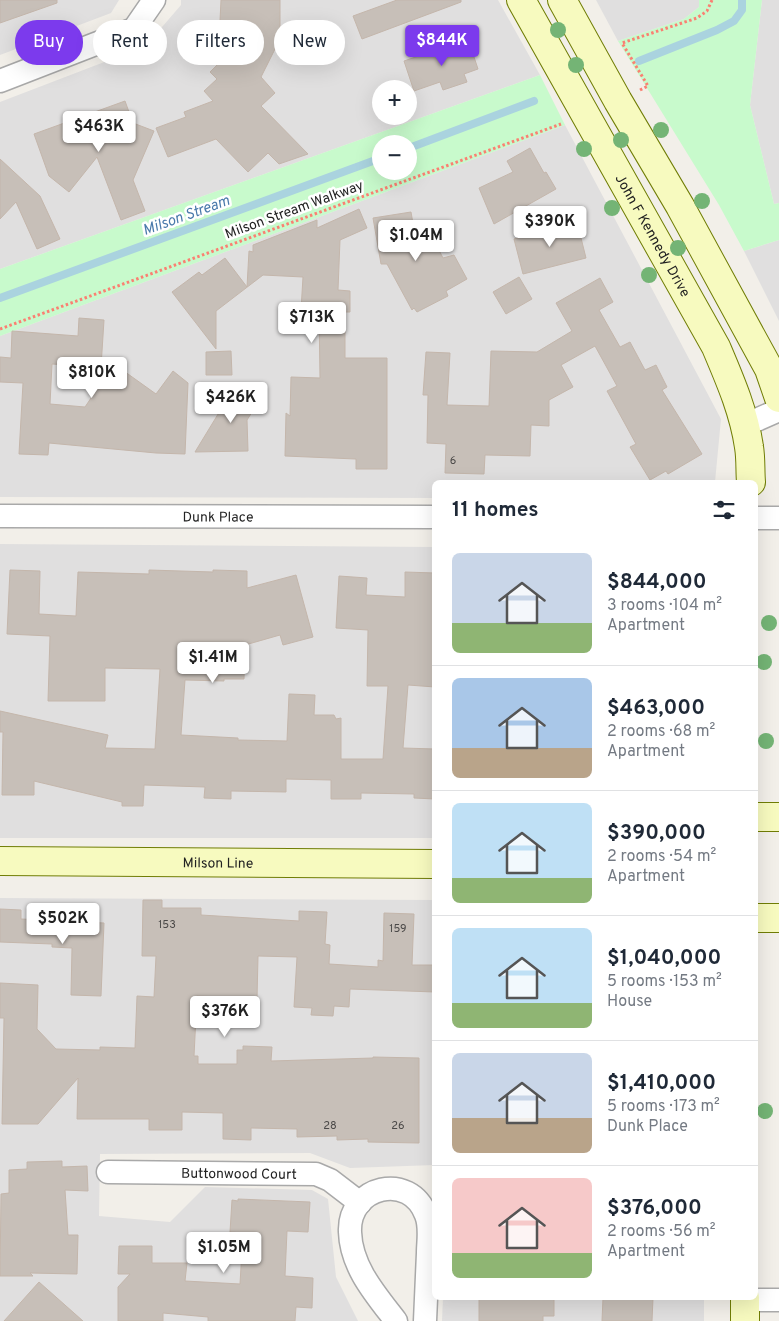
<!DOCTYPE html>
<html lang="en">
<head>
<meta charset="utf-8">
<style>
  body { margin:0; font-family:Overpass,sans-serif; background:#f2f2f3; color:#1f2937; height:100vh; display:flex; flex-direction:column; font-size:19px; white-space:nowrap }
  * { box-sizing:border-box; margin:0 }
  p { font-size:16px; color:#747a83 }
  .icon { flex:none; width:28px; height:28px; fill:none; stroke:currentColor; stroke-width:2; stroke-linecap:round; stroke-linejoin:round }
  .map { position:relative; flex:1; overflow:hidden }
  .details { position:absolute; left:432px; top:480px; width:326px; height:820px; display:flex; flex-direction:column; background:#fff; border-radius:8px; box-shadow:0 5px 20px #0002 }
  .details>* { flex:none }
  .top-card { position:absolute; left:15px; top:20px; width:342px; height:45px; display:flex; gap:10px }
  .controls { position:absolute; left:372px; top:80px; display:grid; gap:10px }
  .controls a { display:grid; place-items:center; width:45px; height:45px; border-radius:50%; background:#fff; box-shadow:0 5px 20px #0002; font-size:25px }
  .price { position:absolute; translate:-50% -42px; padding:0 11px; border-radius:5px; background:#fff; color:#222; font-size:16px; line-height:32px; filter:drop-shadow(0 1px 2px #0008) }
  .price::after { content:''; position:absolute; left:50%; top:30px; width:15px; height:11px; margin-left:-8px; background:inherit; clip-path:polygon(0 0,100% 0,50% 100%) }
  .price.current { background:#7c3aed; color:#fff }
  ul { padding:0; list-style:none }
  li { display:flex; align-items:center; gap:15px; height:125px; padding:0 20px }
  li+li { border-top:1px solid #e0e1e3 }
  li span { display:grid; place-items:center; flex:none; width:140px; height:100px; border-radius:8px; color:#555 }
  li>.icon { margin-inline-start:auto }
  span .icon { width:60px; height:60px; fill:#fffc; stroke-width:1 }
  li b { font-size:21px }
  h2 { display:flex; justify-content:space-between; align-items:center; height:60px; padding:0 20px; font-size:21px }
  .pill { padding:0 18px; border-radius:22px; background:#fff; box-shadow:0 5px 20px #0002; font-size:18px; line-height:45px }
  .pill.current { background:#7c3aed; color:#fff }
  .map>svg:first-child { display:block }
</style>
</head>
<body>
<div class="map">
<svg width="779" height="1321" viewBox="0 0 779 1321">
  <rect width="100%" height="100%" fill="#f2efe9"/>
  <g fill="#e0dfdf" fill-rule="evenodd">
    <polygon points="0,0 119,0 111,13 0,55"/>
    <path d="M181,0H498L540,75L0,269V102L133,51L150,41L181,5ZM381,89H409V116H381Z"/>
    <polygon points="596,0 699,0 699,7 684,19 618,41"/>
    <polygon points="762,0 779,0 779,203 774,204 750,105"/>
    <polygon points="565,125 721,419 715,482 435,482 435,498 0,497 0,336"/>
    <polygon points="779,240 779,321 744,251"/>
    <polygon points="0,544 435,547 435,838 0,838"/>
    <polygon points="0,898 435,900 435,1165 350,1168 310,1153 100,1154 99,1216 170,1222 205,1187 312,1190 328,1199 336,1277 358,1321 0,1321"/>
    <polygon points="443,1298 704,1298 704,1321 442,1321"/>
  </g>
  <g fill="#c8facc" fill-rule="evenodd">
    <polygon points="699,0 762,0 750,105 774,204 779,203 779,240 744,251 719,205 618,41 684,19 699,7"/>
    <path d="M540,75L565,125L0,336V269ZM381,144H409V171H381Z"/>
  </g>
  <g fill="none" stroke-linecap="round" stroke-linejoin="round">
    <g stroke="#aad3df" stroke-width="8">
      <polyline points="639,61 717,30 734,21 742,10 742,0"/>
      <polyline points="409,148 534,101"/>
      <polyline points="0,298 381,158"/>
    </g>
  </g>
  <g fill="#c7bfb8" stroke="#c4b6ab">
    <polygon points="0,0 57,0 57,3 0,23"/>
    <polygon points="221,0 280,0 280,39 261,77 275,93 261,106 308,154 279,164 268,153 248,172 216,139 168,157 156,128 186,117 184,112 213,101 204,91 217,79 210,72 228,54 245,22 220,21"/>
    <polygon points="397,0 461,0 461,2 362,39 353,16"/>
    <polygon points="468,39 478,69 464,74 467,82 443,90 440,82 414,91 404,61"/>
    <polygon points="125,101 133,123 154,131 133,180 145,211 121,220 97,157 69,192 49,176 34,134"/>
    <polygon points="530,148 544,173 546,172 556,189 494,224 479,188 513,172 507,161"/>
    <polygon points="0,159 40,196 60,239 37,249 16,202 0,219"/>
    <polygon points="359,209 367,228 340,240 338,290 350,291 350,312 345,312 345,358 387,358 387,469 356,469 356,459 285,456 286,413 290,416 291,377 320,378 319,311 301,310 303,277 263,275 216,311 216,349 172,292 199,272 202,275 225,258 247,287 249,251 253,252 253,245 317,220 317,228"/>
    <polygon points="411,212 416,241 430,233 443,258 454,255 467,279 446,291 448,296 417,312 414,308 412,310 387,264 381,264 373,218"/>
    <polygon points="577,222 586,258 523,274 514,239"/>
    <polygon points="519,277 532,299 506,314 493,292"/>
    <polygon points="600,278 613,302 599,310 620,347 630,342 645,370 656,365 667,387 662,390 702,454 668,474 666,471 650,480 630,447 636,444 607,391 617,386 595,346 561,365 573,387 549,400 549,426 531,425 530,456 485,455 484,474 445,473 446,444 427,443 428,395 423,395 426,352 450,353 447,405 489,406 491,351 537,352 572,331 556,303"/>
    <polygon points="79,318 104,320 101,367 52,364 50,404 85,407 114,364 156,394 173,371 188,383 185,454 156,453 49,443 48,455 19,454 23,383 0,382 0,357 11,358 12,331 78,336"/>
    <polygon points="231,351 232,375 206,375 206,352"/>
    <polygon points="237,383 261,398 247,420 248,451 195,452"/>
    <polygon points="10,570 40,571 39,614 76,616 78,572 149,574 149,570 213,572 213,570 247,571 247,588 296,575 313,637 283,645 280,635 245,645 244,679 224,679 224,681 185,680 181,735 238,738 238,740 287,741 289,694 315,695 314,715 334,715 336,719 341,718 341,759 383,759 388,686 367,686 368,630 336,628 339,576 367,578 366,595 405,597 405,572 435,573 435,687 408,685 403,748 435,749 435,799 414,798 414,794 361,793 361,799 331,799 331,780 286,779 286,792 231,791 231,799 204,798 205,787 144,785 143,806 122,806 122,802 34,781 34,795 2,795 3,732 0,732 0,711 108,735 105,748 155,749 160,669 105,668 105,701 48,701 50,636 7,634"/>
    <polygon points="143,900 162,900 162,908 201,908 201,915 299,921 299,911 327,912 325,944 330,945 329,964 378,967 378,960 383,961 384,913 414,914 412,965 435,965 435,992 350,989 349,1007 334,1006 333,1016 311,1015 312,1008 294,1007 297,957 258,956 257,999 197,996 194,1056 198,1056 198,1064 237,1064 237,1050 243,1050 243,1046 272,1047 271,1061 373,1058 373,1057 419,1058 419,1143 368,1142 368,1139 337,1140 337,1136 297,1137 297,1129 251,1128 251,1140 223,1139 223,1113 182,1112 182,1130 149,1130 149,1119 77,1119 78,1078 38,1124 2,1124 4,1018 0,1018 0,983 38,985 37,1029 56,1049 100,1050 100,1047 135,1048 137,996 154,997 156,956 142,956"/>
    <polygon points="0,909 21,910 21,919 104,923 101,996 71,995 72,948 52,947 52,944 0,942"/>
    <polygon points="62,1161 62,1167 87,1166 88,1191 65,1190 68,1235 78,1235 77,1274 30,1273 33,1276 0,1276 1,1194 9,1193 9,1170 27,1169 27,1162"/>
    <polygon points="238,1199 310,1202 308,1232 287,1231 285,1276 313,1278 312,1308 296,1307 295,1321 208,1321 208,1317 163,1313 163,1321 118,1321 118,1287 130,1274 118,1274 119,1246 152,1246 152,1263 187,1263 185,1281 240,1284 243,1233 230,1232 232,1200 238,1201"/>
    <polygon points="39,1282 83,1321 4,1321"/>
    <polygon points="479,1298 554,1298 554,1316 543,1316 543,1321 479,1321"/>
    <polygon points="603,1298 653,1298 652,1321 602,1321"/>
  </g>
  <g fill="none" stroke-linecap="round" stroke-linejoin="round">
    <defs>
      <g id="street">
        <polyline points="0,81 134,29 154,0"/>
        <polyline points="745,425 779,410"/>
        <path id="s1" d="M0,516L435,517"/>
        <polyline points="756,518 779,518"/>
        <path id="s2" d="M108,1172L316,1174L330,1180L360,1203"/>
        <polyline points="745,1300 779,1300"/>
        <path d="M396,1321C376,1295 351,1267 350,1232C348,1186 410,1171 426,1215C431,1227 428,1241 428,1253C427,1275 426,1298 425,1321"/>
      </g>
      <g id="secondary">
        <path id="s3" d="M521,0L716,347C730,380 744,412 749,447C751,459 750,471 751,482"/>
        <polyline points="562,0 618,101 680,206 769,369 779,398"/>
        <polyline points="756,817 779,817"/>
        <path id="s4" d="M0,861L435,864"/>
        <polyline points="756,918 779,918"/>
        <polyline points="745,1321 745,1298"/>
      </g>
    </defs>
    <use href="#street" stroke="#a9a9a9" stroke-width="25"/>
    <use href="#secondary" stroke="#707d05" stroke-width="30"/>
    <g stroke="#fa8072" stroke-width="3" stroke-dasharray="2.5 2.5" stroke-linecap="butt">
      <polyline points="640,90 648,86 622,43 697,18 707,11 712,0"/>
      <polyline points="0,329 561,124"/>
    </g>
    <use href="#street" stroke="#fff" stroke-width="22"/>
    <use href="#secondary" stroke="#f7fabf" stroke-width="28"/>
  </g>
  <g fill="#74b475">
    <circle cx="558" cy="30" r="8"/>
    <circle cx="576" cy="65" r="8"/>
    <circle cx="661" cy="130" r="8"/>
    <circle cx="621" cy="140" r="8"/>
    <circle cx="584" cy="149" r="8"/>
    <circle cx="702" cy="201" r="8"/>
    <circle cx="612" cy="208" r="8"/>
    <circle cx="678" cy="248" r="8"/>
    <circle cx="649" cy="275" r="8"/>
    <circle cx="769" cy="623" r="8"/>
    <circle cx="764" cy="662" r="8"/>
    <circle cx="766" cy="741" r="8"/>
    <circle cx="765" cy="1111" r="8"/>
  </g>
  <g text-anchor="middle" stroke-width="5" stroke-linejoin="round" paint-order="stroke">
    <g font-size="11" fill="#4b4948">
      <text x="453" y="464">6</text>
      <text x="167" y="928">153</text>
      <text x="398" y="932">159</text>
      <text x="330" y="1129">28</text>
      <text x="398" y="1129">26</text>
    </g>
    <g font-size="14" fill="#222" stroke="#fff">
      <text transform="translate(294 209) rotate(-20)" y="5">Milson Stream Walkway</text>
      <text dy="5" stroke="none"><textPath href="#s3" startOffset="270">John F Kennedy Drive</textPath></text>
      <text dy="5" stroke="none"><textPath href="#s1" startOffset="218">Dunk Place</textPath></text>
      <text dy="5" stroke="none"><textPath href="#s4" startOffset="218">Milson Line</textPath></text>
      <text dy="5" stroke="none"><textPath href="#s2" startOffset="131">Buttonwood Court</textPath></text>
    </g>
    <g font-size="15" font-style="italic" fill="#4a7aab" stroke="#fff">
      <text transform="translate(186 215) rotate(-20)" y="5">Milson Stream</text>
    </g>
  </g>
</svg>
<div class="controls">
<a>+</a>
<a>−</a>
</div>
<b class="price current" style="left:442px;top:67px">$844K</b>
<b class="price" style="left:99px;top:153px">$463K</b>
<b class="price" style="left:550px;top:248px">$390K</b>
<b class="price" style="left:416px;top:262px">$1.04M</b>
<b class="price" style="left:312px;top:344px">$713K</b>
<b class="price" style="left:92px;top:399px">$810K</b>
<b class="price" style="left:231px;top:424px">$426K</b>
<b class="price" style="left:213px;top:684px">$1.41M</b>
<b class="price" style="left:63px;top:945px">$502K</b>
<b class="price" style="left:225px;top:1038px">$376K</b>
<b class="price" style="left:224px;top:1274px">$1.05M</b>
<div class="top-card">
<a class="pill current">Buy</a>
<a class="pill">Rent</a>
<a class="pill">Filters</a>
<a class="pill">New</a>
</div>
<section class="details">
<h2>11 homes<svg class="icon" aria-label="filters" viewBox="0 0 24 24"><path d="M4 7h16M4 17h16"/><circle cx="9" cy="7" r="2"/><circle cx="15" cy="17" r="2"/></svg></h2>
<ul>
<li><span style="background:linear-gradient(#c9d6e8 70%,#8fb573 0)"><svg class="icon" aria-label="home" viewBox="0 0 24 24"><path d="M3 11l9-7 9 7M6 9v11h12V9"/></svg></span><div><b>$844,000</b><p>3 rooms · 104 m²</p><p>Apartment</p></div></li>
<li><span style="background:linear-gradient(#a9c7e8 70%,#b9a48a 0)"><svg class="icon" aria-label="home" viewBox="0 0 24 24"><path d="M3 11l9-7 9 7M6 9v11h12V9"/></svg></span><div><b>$463,000</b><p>2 rooms · 68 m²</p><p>Apartment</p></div></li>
<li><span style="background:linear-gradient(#bfe0f5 75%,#8fb573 0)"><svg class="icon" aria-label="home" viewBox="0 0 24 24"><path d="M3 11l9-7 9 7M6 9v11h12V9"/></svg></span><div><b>$390,000</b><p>2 rooms · 54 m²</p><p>Apartment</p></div></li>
<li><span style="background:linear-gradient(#bfe0f5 75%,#8fb573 0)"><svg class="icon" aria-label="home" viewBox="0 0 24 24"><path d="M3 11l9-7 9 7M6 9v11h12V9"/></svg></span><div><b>$1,040,000</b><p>5 rooms · 153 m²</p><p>House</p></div></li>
<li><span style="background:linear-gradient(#c9d6e8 65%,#b9a48a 0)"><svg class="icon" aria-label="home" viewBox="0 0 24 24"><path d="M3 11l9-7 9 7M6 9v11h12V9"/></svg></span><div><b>$1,410,000</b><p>5 rooms · 173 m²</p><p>Dunk Place</p></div></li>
<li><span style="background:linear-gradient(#f6c9c9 75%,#8fb573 0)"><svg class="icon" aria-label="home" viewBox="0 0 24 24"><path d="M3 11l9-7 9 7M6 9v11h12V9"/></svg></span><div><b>$376,000</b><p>2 rooms · 56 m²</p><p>Apartment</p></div></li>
</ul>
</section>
</div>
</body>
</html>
